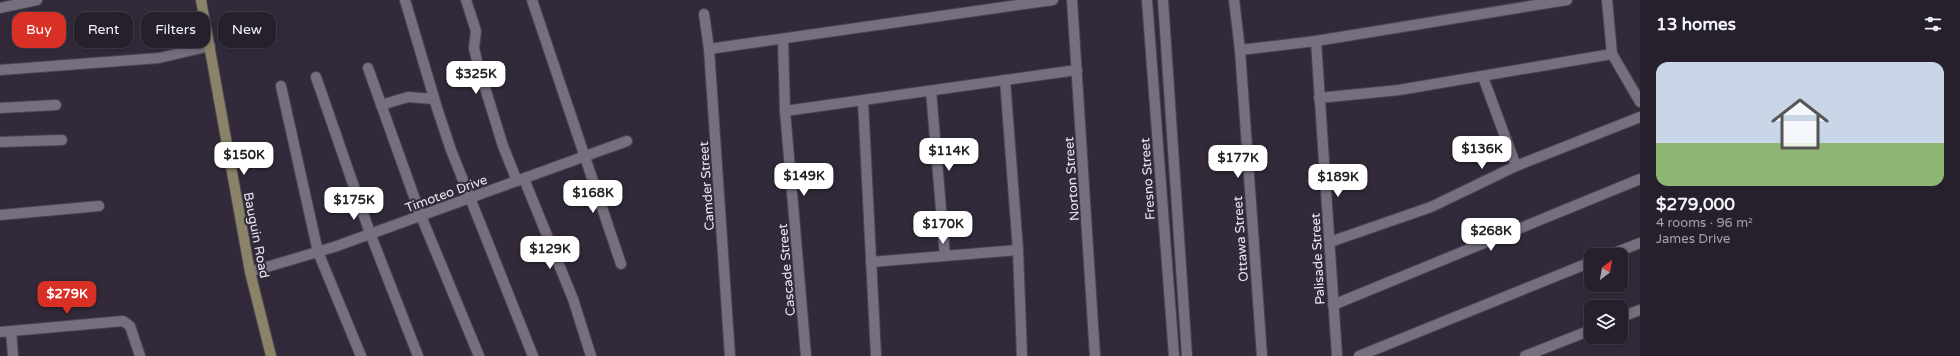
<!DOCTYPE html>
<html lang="en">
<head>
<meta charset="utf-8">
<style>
  body { margin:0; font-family:"Varela Round",sans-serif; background:#322d38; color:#f1f3f6; height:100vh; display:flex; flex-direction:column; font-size:15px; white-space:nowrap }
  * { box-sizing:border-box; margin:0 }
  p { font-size:13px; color:#a4a3a9 }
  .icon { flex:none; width:22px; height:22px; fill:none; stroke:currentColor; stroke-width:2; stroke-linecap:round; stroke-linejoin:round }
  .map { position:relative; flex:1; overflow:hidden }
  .side { display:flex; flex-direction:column; background:#26202c; width:320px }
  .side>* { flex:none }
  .guide { position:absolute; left:12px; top:12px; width:380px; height:36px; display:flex; gap:8px }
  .needle { width:26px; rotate:31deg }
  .controls { position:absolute; left:1584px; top:248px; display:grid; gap:8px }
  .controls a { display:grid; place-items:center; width:44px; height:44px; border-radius:8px; background:#26202c; box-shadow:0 2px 6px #0003,0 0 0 1px #423e48; font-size:20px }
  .price { position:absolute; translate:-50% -34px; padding:0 9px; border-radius:8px; background:#fff; color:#222; font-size:13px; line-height:26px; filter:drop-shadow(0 1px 2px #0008) }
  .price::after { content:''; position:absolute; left:50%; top:24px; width:12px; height:9px; margin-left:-6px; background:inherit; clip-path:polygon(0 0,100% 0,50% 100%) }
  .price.active { background:#d93025; color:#fff }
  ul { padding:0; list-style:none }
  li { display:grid; align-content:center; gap:8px; height:212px; padding:0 16px }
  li+li { border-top:1px solid #423e48 }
  li span { display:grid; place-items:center; height:124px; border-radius:12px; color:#555 }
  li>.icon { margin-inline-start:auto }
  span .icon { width:72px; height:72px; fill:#fffc; stroke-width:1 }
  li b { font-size:17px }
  h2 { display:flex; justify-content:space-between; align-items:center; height:48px; padding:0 16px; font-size:17px }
  .pill { padding:0 14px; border-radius:12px; background:#26202c; box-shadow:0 2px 6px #0003,0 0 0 1px #423e48; font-size:14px; line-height:36px }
  .pill.active { background:#d93025; color:#fff }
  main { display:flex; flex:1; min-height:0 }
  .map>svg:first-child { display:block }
</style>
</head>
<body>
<main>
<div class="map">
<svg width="1640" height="356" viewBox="0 0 1640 356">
  <rect width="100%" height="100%" fill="#322a3a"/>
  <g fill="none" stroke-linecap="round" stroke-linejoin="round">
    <defs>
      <g id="street">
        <polyline points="405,0 437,108 451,150 533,356"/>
        <polyline points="466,0 476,31 474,48 478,65 503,146 517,181"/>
        <polyline points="532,0 621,264"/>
        <polyline points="1072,0 1095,356"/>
        <polyline points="1147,0 1174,356"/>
        <polyline points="1163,0 1187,356"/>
        <polyline points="1234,0 1240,50 1262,356"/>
        <polyline points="1607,0 1612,54 1640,102"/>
        <polyline points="0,8 37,0"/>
        <polyline points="704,14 709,49 730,356"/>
        <polyline points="783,39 785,111 806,356"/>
        <polyline points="1316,41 1337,356"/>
        <polyline points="709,49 1053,0"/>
        <polyline points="1240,50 1316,41 1567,0"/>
        <polyline points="368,68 421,216 479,356"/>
        <polyline points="0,70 159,58 210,46"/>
        <polyline points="316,77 370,233 418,356"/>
        <polyline points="1483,77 1516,166"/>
        <polyline points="1005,80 1018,250 1022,356"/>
        <polyline points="281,86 318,252 361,356"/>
        <polyline points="931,91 945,256"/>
        <polyline points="1319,98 1399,90 1612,54"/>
        <polyline points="863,101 876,356"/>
        <polyline points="381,105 408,97 434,99"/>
        <polyline points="0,108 56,105"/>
        <polyline points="785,111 1077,70"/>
        <polyline points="0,142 62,140"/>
        <polyline points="524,179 573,299 591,356"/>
        <polyline points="0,215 99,206"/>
        <polyline points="1330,242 1431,207 1516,166 1640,117"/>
        <polyline points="1609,255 1640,243"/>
        <polyline points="871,262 1018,250"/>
        <polyline points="250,272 334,247 627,141"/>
        <polyline points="1333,305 1640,179"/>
        <polyline points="1621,317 1640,310"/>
        <polyline points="11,331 13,356"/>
        <polyline points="0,332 123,321 130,326 140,356"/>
        <polyline points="1359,356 1591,262"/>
        <polyline points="1525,356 1591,330"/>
      </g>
      <polyline id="secondary" points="201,0 250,272 271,356"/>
    </defs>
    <use href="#street" stroke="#4b4653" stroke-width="12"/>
    <use href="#secondary" stroke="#4b4653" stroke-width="12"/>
    <use href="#street" stroke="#776f80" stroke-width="10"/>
    <use href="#secondary" stroke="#8b8368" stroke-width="10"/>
  </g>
  <g text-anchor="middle" stroke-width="4" stroke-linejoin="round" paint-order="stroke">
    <g font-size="13" fill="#ebe6f0" stroke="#322a3a">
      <text transform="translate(1071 179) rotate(-94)" y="5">Norton Street</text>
      <text transform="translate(1147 179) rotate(-94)" y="5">Fresno Street</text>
      <text transform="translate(706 186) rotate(-94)" y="5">Camder Street</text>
      <text transform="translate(446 193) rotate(-20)" y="5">Timoteo Drive</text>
      <text transform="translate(257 235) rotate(79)" y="5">Bauguin Road</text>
      <text transform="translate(1240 239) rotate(-94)" y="5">Ottawa Street</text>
      <text transform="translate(1317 259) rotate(-93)" y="5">Palisade Street</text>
      <text transform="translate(786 270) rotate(-95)" y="5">Cascade Street</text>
    </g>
  </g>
</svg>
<div class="controls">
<a><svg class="needle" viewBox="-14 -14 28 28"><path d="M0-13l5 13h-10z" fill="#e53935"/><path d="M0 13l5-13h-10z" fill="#a4a3a9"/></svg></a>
<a><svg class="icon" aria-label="layers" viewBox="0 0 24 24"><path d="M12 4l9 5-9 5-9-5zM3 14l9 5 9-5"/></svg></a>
</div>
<b class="price" style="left:476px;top:95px">$325K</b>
<b class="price" style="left:1482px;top:170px">$136K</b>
<b class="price" style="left:949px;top:172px">$114K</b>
<b class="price" style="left:244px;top:176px">$150K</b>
<b class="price" style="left:1238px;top:179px">$177K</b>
<b class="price" style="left:804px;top:197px">$149K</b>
<b class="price" style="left:1338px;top:198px">$189K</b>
<b class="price" style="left:593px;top:214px">$168K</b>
<b class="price" style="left:354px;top:221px">$175K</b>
<b class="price" style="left:943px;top:245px">$170K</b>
<b class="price" style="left:1491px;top:252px">$268K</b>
<b class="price" style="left:550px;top:270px">$129K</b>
<b class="price active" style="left:67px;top:315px">$279K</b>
<div class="guide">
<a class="pill active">Buy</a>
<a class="pill">Rent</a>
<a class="pill">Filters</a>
<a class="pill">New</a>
</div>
</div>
<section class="side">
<h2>13 homes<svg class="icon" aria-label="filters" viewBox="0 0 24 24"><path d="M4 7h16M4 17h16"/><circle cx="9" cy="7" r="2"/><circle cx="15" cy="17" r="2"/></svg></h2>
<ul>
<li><span style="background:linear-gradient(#c9d6e8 65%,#8fb573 0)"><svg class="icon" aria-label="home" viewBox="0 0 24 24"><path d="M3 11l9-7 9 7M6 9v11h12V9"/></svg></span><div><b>$279,000</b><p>4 rooms · 96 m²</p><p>James Drive</p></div></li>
</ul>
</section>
</main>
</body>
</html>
